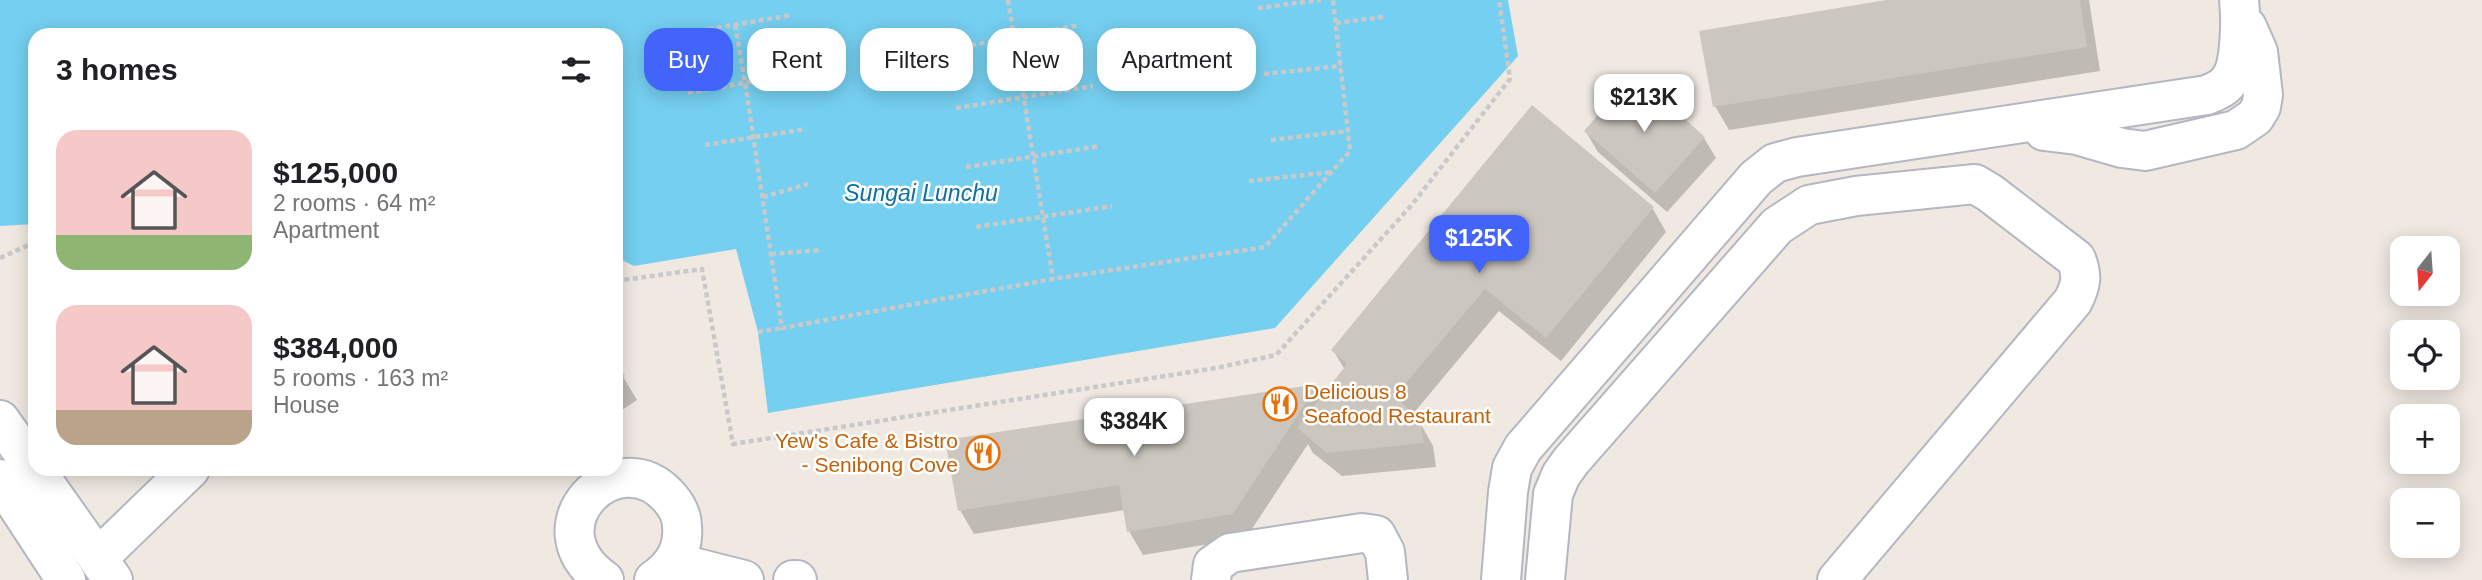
<!DOCTYPE html>
<html lang="en">
<head>
<meta charset="utf-8">
<style>
  body { margin:0; font-family:Helvetica,sans-serif; background:#f6f6f6; color:#202124; height:100vh; display:flex; flex-direction:column; font-size:26px; white-space:nowrap }
  * { box-sizing:border-box; margin:0 }
  p { font-size:23px; color:#757577 }
  .icon { flex:none; width:38px; height:38px; fill:none; stroke:currentColor; stroke-width:2; stroke-linecap:round; stroke-linejoin:round }
  .map { position:relative; flex:1; overflow:hidden }
  .sheet { position:absolute; left:28px; top:28px; width:595px; height:448px; display:flex; flex-direction:column; background:#fff; border-radius:21px; box-shadow:0 4px 18px #0003 }
  .sheet>* { flex:none }
  .hud { position:absolute; left:644px; top:28px; width:665px; height:63px; display:flex; gap:14px }
  .needle { width:46px; rotate:197deg }
  .buttons { position:absolute; left:2390px; top:236px; display:grid; gap:14px }
  .buttons a { display:grid; place-items:center; width:70px; height:70px; border-radius:14px; background:#fff; box-shadow:0 4px 18px #0003; font-size:35px }
  .price { position:absolute; translate:-50% -60px; padding:0 16px; border-radius:14px; background:#fff; color:#222; font-size:23px; line-height:46px; filter:drop-shadow(0 2px 4px #0008) }
  .price::after { content:''; position:absolute; left:50%; top:42px; width:21px; height:16px; margin-left:-10px; background:inherit; clip-path:polygon(0 0,100% 0,50% 100%) }
  .price.current { background:#4264fb; color:#fff }
  ul { padding:0; list-style:none }
  li { display:flex; align-items:center; gap:21px; height:175px; padding:0 28px }
  li span { display:grid; place-items:center; flex:none; width:196px; height:140px; border-radius:21px; color:#555 }
  li>.icon { margin-inline-start:auto }
  span .icon { width:84px; height:84px; fill:#fffc; stroke-width:1 }
  li b { font-size:30px }
  h2 { display:flex; justify-content:space-between; align-items:center; height:84px; padding:0 28px; font-size:30px }
  .pill { padding:0 24px; border-radius:21px; background:#fff; box-shadow:0 4px 18px #0003; font-size:24px; line-height:63px }
  .pill.current { background:#4264fb; color:#fff }
  .map>svg:first-child { display:block }
</style>
</head>
<body>
<div class="map">
<svg width="2482" height="580" viewBox="0 0 2482 580">
  <rect width="100%" height="100%" fill="#efe9e1"/>
  <polygon fill="#75cff0" points="0,0 1508,0 1518,56 1275,328 768,413 758,332 736,249 634,266 616,257 616,35 35,35 35,224 0,226"/>
  <g fill="#0003">
    <polygon points="1897,0 2089,0 2100,71 1729,130 1715,106"/>
    <polygon points="1586,132 1704,138 1716,158 1667,212 1598,152"/>
    <polygon points="1653,209 1666,232 1561,361 1499,311 1412,415 1419,421 1433,446 1436,467 1342,476 1313,453 1308,444 1246,538 1143,555 1129,531 1125,510 974,534 960,510 947,441 1317,386 1324,397 1345,370 1333,350"/>
    <polygon points="616,365 637,400 616,414"/>
    <polygon points="518,469 532,469 522,476"/>
  </g>
  <g fill="#cbc7bf">
    <polygon points="1886,0 2080,0 2087,47 1713,107 1699,31"/>
    <polygon points="1634,74 1705,137 1655,193 1584,131"/>
    <polygon points="1532,105 1654,207 1546,338 1485,289 1395,396 1420,420 1424,443 1327,453 1297,428 1347,364 1331,350"/>
    <polygon points="616,362 625,376 616,382"/>
    <polygon points="1318,384 1233,514 1127,532 1119,485 958,511 945,440"/>
  </g>
  <g fill="none" stroke-linecap="round" stroke-linejoin="round">
    <defs>
      <g id="minor">
        <polyline points="2044,131 2077,135 2122,148 2145,151 2236,130 2255,117 2261,107 2263,95 2258,52 2247,27"/>
        <polyline points="0,420 113,580"/>
        <polyline points="0,479 66,580"/>
        <polyline points="98,558 190,469"/>
        <polyline points="673,562 744,580"/>
        <path d="M604,580C528,526 617,439 669,497C676,505 682,515 682,526C684,550 673,567 654,580"/>
        <polyline points="793,580 797,580"/>
        <polyline points="1211,580 1213,565 1230,553 1362,533 1376,535 1385,552 1388,580"/>
        <path d="M1501,580L1508,492L1512,468L1523,448L1756,178L1775,163L1797,157L2207,95C2216,91 2225,88 2230,79C2241,64 2241,18 2239,0"/>
        <path d="M1545,580L1553,494L1561,475L1571,461L1777,226L1809,205L1856,196L1975,184L1990,193L2076,259C2083,276 2081,285 2073,301L1837,580"/>
      </g>
    </defs>
    <use href="#minor" stroke="#b4b7c1" stroke-width="42"/>
    <g stroke="#c9c9c9" stroke-width="4.5" stroke-dasharray="5 3.5" stroke-linecap="butt">
      <polyline points="1008,0 1053,279"/>
      <polyline points="1258,8 1321,0"/>
      <polyline points="1336,23 1383,17"/>
      <polyline points="735,25 745,82 782,328 1053,279 1265,247 1350,151 1333,0"/>
      <polyline points="675,35 792,15"/>
      <polyline points="946,50 1080,25"/>
      <polyline points="1264,74 1341,66"/>
      <polyline points="688,93 800,73"/>
      <polyline points="956,108 1093,86"/>
      <polyline points="1271,140 1348,131"/>
      <polyline points="705,145 806,129"/>
      <polyline points="966,167 1100,146"/>
      <polyline points="1249,181 1332,172"/>
      <polyline points="763,197 808,184"/>
      <polyline points="976,227 1112,206"/>
      <polyline points="771,254 822,250"/>
      <polyline points="0,258 35,242"/>
      <polyline points="616,281 702,269 733,444 1216,368 1276,355 1410,207 1510,79 1499,0"/>
      <polyline points="758,332 782,328"/>
    </g>
    <use href="#minor" stroke="#fff" stroke-width="38"/>
  </g>
  <defs>
    <symbol id="restaurant-ring" viewBox="-11 -11 22 22"><circle r="9.5" fill="#fff" stroke="#e8710a" stroke-width="1.5"/><path d="M-5-6h1v4h1v-4h1v4h1v-4h1v5L-1.5 .5V6h-2V.5L-5-1ZM5-6V6H3V1.5H1.5Q1.5-4 5-6Z" fill="#e8710a"/></symbol>
  </defs>
  <g fill-rule="evenodd">
    <use href="#restaurant-ring" x="1261" y="385" width="38" height="38"/>
    <use href="#restaurant-ring" x="964" y="434" width="38" height="38"/>
  </g>
  <g text-anchor="middle" stroke-width="5" stroke-linejoin="round" paint-order="stroke">
    <g font-size="21" fill="#c56008" stroke="#fff" text-anchor="start">
      <text x="1304" y="399">Delicious 8<tspan x="1304" dy="24">Seafood Restaurant</tspan></text>
      <text x="958" y="448" text-anchor="end">Yew's Cafe &amp; Bistro<tspan x="958" dy="24">- Senibong Cove</tspan></text>
    </g>
    <g font-size="23" font-style="italic" fill="#0d6fa3" stroke="#fff">
      <text x="921" y="201">Sungai Lunchu</text>
    </g>
  </g>
</svg>
<div class="buttons">
<a><svg class="needle" viewBox="-14 -14 28 28"><path d="M0-13l5 13h-10z" fill="#e53935"/><path d="M0 13l5-13h-10z" fill="#757577"/></svg></a>
<a><svg class="icon" aria-label="locate" viewBox="0 0 24 24"><circle cx="12" cy="12" r="6"/><path d="M12 2v4M12 18v4M2 12h4M18 12h4"/></svg></a>
<a>+</a>
<a>−</a>
</div>
<b class="price" style="left:1644px;top:134px">$213K</b>
<b class="price current" style="left:1479px;top:275px">$125K</b>
<b class="price" style="left:1134px;top:458px">$384K</b>
<div class="hud">
<a class="pill current">Buy</a>
<a class="pill">Rent</a>
<a class="pill">Filters</a>
<a class="pill">New</a>
<a class="pill">Apartment</a>
</div>
<section class="sheet">
<h2>3 homes<svg class="icon" aria-label="filters" viewBox="0 0 24 24"><path d="M4 7h16M4 17h16"/><circle cx="9" cy="7" r="2"/><circle cx="15" cy="17" r="2"/></svg></h2>
<ul>
<li><span style="background:linear-gradient(#f6c9c9 75%,#8fb573 0)"><svg class="icon" aria-label="home" viewBox="0 0 24 24"><path d="M3 11l9-7 9 7M6 9v11h12V9"/></svg></span><div><b>$125,000</b><p>2 rooms · 64 m²</p><p>Apartment</p></div></li>
<li><span style="background:linear-gradient(#f6c9c9 75%,#b9a48a 0)"><svg class="icon" aria-label="home" viewBox="0 0 24 24"><path d="M3 11l9-7 9 7M6 9v11h12V9"/></svg></span><div><b>$384,000</b><p>5 rooms · 163 m²</p><p>House</p></div></li>
</ul>
</section>
</div>
</body>
</html>
